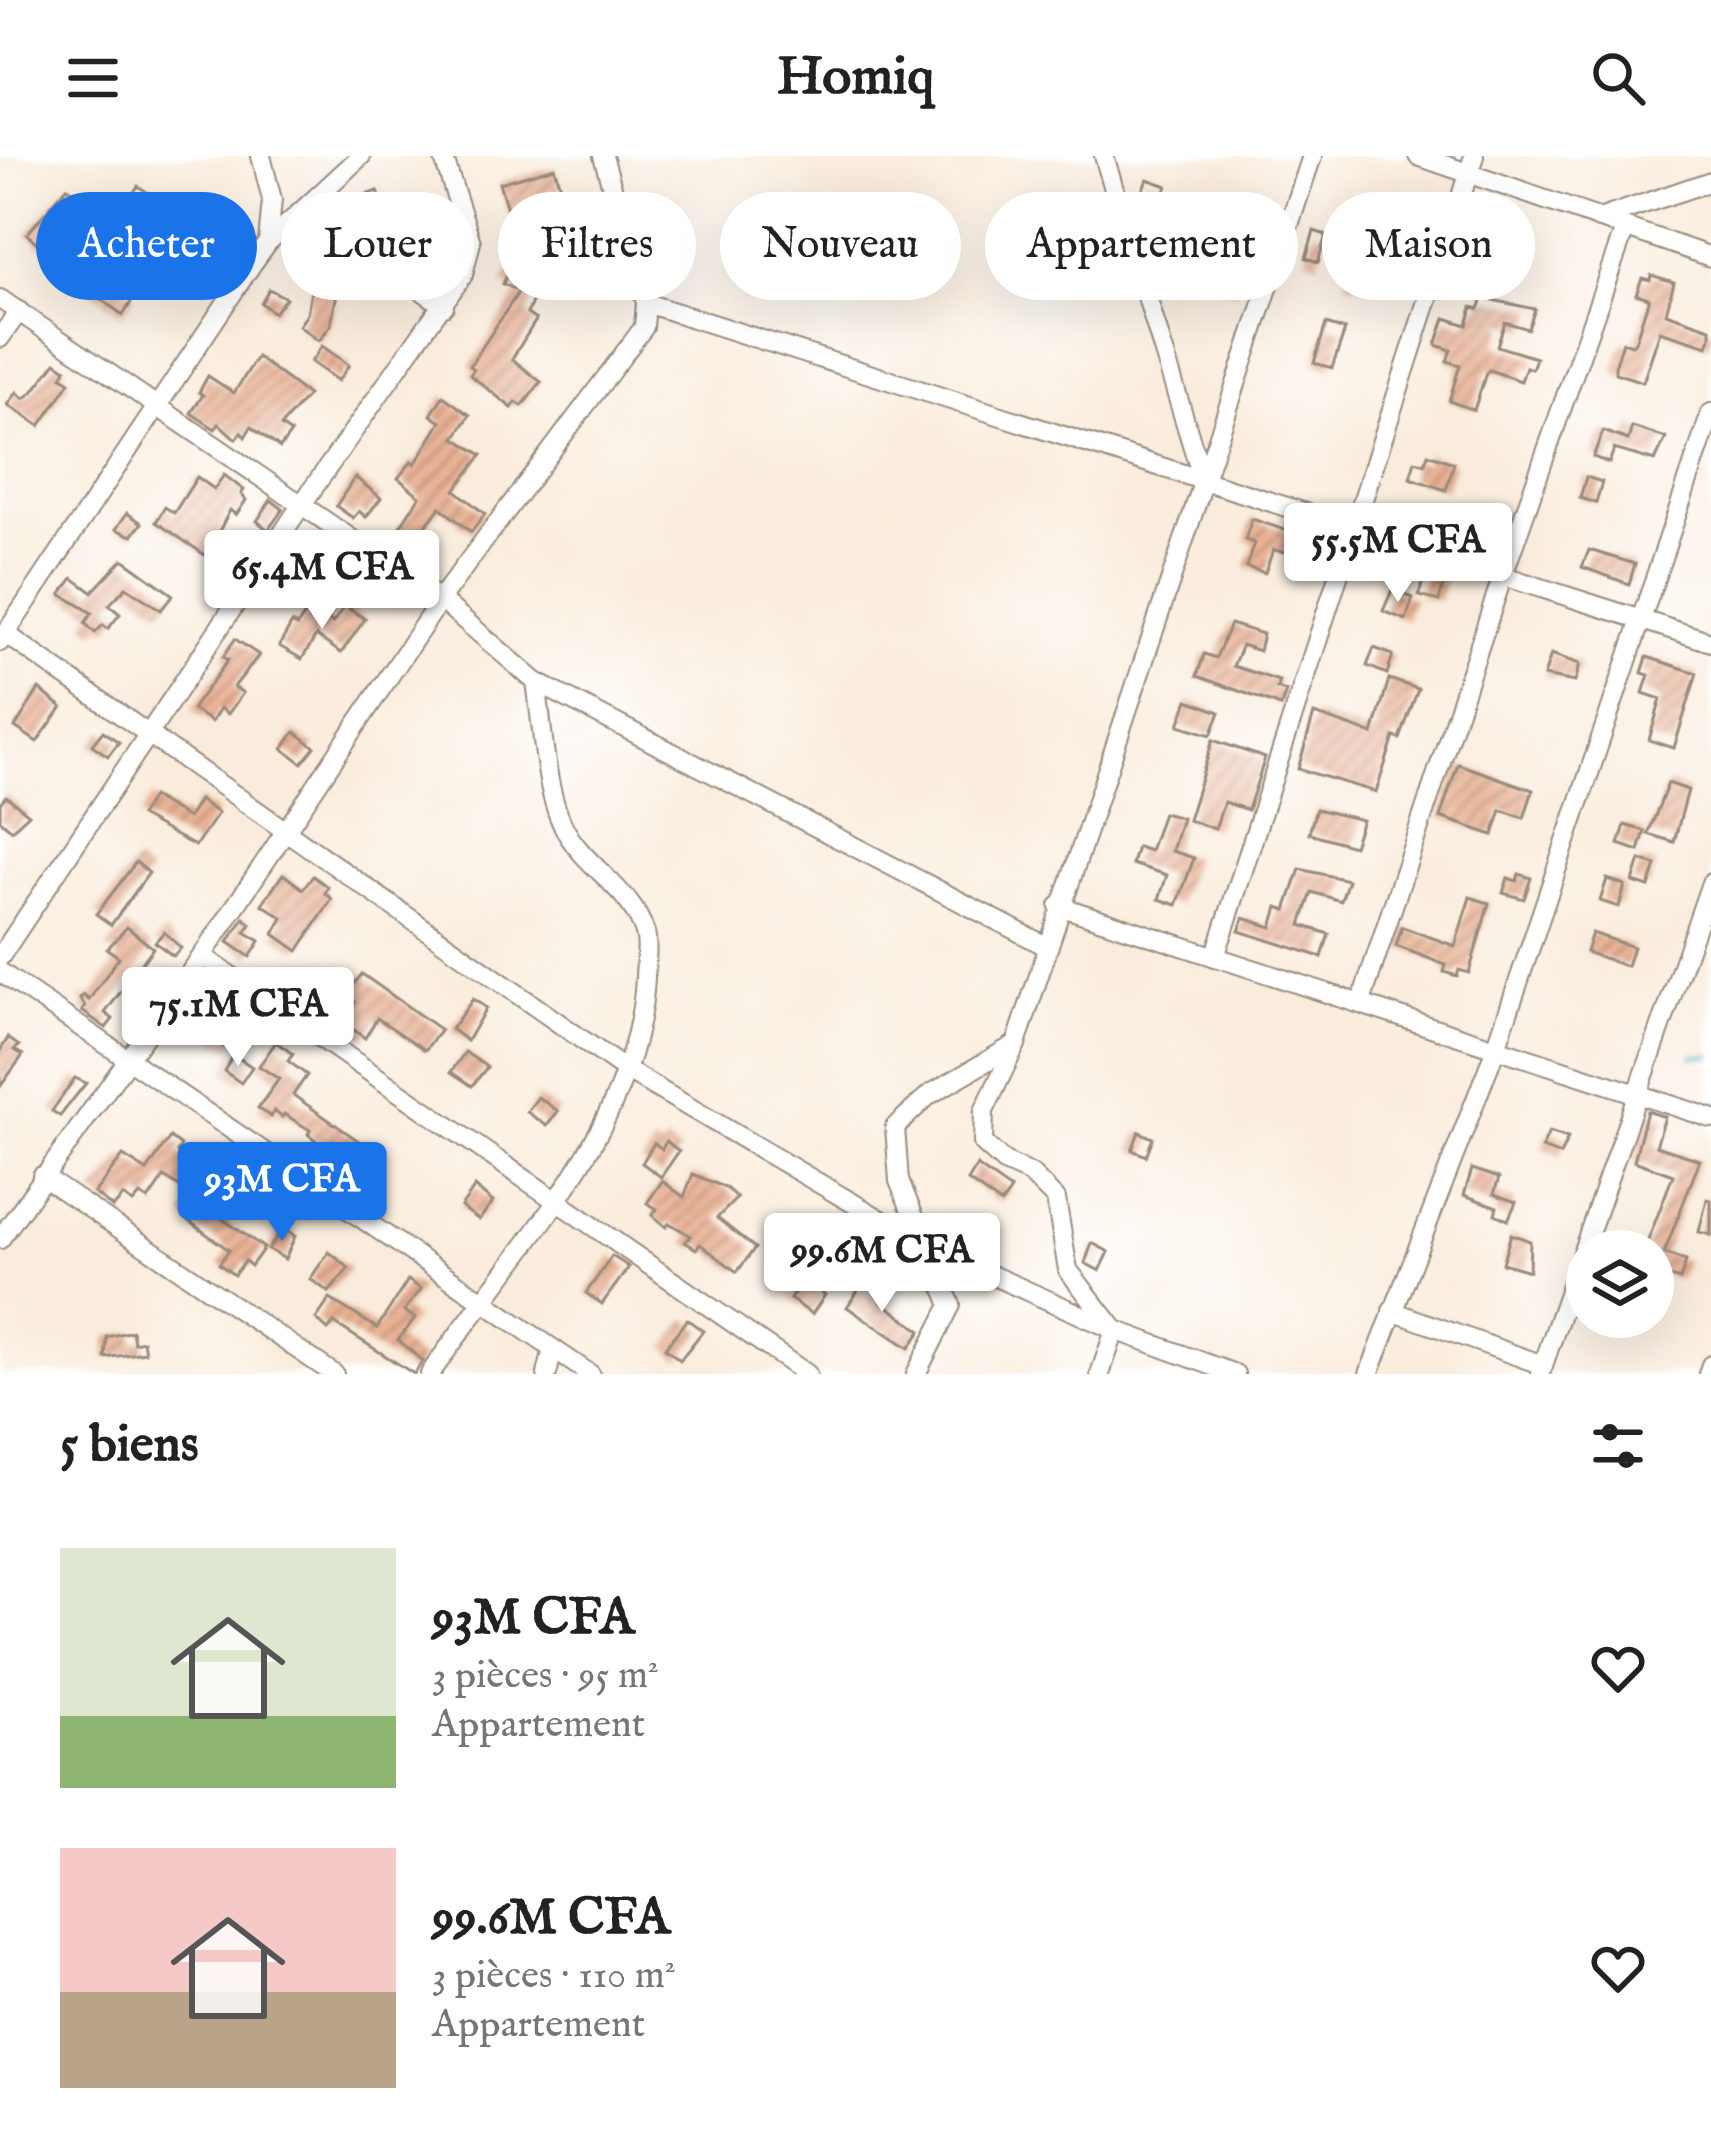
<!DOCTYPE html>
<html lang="fr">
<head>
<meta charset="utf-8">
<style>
  body { margin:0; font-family:"IM FELL English",serif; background:#f2f2f2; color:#222; height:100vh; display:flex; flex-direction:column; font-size:45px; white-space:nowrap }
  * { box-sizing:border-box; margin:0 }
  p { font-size:39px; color:#767676 }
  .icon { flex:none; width:66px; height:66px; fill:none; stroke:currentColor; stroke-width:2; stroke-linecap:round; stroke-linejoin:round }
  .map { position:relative; height:1218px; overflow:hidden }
  .details { display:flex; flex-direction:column; background:#fff; flex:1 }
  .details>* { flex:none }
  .hud { position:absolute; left:36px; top:36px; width:1641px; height:108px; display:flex; gap:24px }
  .tools { position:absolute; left:1566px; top:1074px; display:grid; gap:24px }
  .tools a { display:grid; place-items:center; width:108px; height:108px; border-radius:50%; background:#fff; box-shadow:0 12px 48px #0002; font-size:60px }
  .price { position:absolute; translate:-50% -102px; padding:0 27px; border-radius:12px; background:#fff; color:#222; font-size:39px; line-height:78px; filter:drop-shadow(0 3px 6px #0008) }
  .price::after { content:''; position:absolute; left:50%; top:72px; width:36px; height:27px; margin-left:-18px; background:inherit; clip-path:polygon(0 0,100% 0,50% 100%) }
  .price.current { background:#1a73e8; color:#fff }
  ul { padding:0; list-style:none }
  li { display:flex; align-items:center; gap:36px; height:300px; padding:0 60px }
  li span { display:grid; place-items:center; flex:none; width:336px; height:240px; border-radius:0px; color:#555 }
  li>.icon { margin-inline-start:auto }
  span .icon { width:144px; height:144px; fill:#fffc; stroke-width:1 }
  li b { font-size:51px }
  h2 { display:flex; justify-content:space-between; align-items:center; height:144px; padding:0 60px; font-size:51px }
  .tag { padding:0 42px; border-radius:54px; background:#fff; box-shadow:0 12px 48px #0002; font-size:42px; line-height:108px }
  .tag.current { background:#1a73e8; color:#fff }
  header { display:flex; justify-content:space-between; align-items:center; height:156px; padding:0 60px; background:#fff; font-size:54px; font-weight:700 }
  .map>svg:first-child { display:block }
</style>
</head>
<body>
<header><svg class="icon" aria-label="menu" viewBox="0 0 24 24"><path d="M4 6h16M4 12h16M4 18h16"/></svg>Homiq<svg class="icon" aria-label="search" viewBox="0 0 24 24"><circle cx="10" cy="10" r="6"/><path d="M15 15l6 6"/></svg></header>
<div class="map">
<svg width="1711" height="1218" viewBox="0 0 1711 1218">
  <defs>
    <pattern id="building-hatch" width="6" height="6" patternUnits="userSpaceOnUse" patternTransform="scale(3)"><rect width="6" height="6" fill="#e9b295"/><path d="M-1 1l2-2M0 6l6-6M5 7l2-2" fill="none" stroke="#be9179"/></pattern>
  </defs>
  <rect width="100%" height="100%" fill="#fff"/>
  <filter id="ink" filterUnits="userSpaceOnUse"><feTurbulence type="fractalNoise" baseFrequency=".00833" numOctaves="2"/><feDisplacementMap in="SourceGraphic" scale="24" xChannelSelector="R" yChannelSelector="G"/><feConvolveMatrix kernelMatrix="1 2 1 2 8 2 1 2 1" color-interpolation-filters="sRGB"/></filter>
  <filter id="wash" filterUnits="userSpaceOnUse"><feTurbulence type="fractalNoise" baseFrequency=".004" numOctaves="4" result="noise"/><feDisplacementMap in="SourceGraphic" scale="48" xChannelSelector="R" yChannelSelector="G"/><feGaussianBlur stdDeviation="2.7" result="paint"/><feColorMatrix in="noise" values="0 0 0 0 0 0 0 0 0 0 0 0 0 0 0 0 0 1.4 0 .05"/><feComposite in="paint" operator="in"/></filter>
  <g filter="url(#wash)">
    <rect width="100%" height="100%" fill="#f9ecdc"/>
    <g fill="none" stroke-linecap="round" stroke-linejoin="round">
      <polyline stroke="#3aabb5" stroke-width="4.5" points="1693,900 1711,899"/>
    </g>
    <g id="blocks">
      <g fill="url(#building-hatch)">
        <polygon points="554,11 561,34 534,42 544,77 517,85 499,27"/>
        <polygon points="1147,23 1167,30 1158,53 1138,45"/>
        <polygon points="138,30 188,64 175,83 125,49"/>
        <polygon points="67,31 83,45 46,95 27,78"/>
        <polygon points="378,35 385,58 366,63 359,41"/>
        <polygon points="1251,63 1270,69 1255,105 1239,100"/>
        <polygon points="1314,75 1326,79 1318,106 1306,102"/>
        <polygon points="222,86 235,94 221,115 209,106"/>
        <polygon points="1183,86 1245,103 1236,136 1191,121 1194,112 1177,105"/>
        <polygon points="81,104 135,140 123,159 69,120"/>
        <polygon points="512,106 543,119 527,158 536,164 512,203 541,226 522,250 516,246 512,252 470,219 474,213 470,210 519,135 503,128"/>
        <polygon points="1352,106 1365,110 1359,130 1345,126"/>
        <polygon points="1651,119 1674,126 1666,157 1711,172 1711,181 1708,190 1660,175 1643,226 1615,217 1615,210 1623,186 1632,189 1635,186 1649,142 1636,138 1642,122 1650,124"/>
        <polygon points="313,123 339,126 331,169 319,185 299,170 307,158"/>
        <polygon points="269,133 286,142 274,157 261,147"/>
        <polygon points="1483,142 1535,153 1528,173 1505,166 1497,190 1536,202 1532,213 1526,211 1521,225 1489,214 1486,217 1474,254 1449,245 1460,209 1447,205 1451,194 1436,189 1445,162 1467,169 1472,151 1479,153"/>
        <polygon points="1326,168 1345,174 1332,212 1314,207"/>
        <polygon points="322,190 349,209 338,225 311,206"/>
        <polygon points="257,201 308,239 281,270 291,277 280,292 251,271 245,281 241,276 236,283 219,268 215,273 191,257 203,239 199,236 208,220 234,237"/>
        <polygon points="56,206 66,213 62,221 70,226 40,270 8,249 17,236 24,243 33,236"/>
        <polygon points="443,240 470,259 455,282 482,299 455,334 485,358 471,376 440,351 424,373 434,381 423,394 398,374 420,340 398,322 412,305 415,308 441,266 431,259"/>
        <polygon points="1632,271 1666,282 1655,305 1614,293 1609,307 1593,301 1603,275 1628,284"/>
        <polygon points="1428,298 1454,307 1446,334 1410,322 1415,305 1425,308"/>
        <polygon points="224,319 244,334 241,338 246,344 236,359 230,354 217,379 221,381 208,401 156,366 165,351 174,357 197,321 214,333"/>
        <polygon points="355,321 381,342 366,361 359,355 353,362 336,350"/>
        <polygon points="1586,321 1602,326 1596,347 1580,342"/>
        <polygon points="271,344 283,353 268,374 257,365"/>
        <polygon points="127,357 142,367 132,380 116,373"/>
        <polygon points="1252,363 1303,380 1297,398 1273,394 1265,417 1246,411 1254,387 1245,384"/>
        <polygon points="311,388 332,403 335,398 356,413 337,440 296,408"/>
        <polygon points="1589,394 1635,408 1629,428 1582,411"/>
        <polygon points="123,403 173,439 161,454 126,431 109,449 120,458 108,473 103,469 95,477 85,467 92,457 61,438 73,422 92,436"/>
        <polygon points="1424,419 1445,423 1439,445 1419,440"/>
        <polygon points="1392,434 1413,442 1406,464 1383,455"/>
        <polygon points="345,450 365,463 341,497 316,480 302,503 279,490 292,467 297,470 310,451 333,467"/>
        <polygon points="1230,468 1263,478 1259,495 1242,489 1233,510 1279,525 1277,532 1286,535 1281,550 1197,520 1204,498 1216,502"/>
        <polygon points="235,483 259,499 234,531 243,537 228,558 220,552 212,566 192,553 228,504 223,501"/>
        <polygon points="1374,492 1393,499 1387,518 1367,510"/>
        <polygon points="1551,498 1580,508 1575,526 1544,520"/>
        <polygon points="1647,501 1697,517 1674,592 1649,584 1661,543 1643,537 1649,519 1642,517"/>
        <polygon points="1389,523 1418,533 1400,583 1394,581 1376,636 1298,613 1314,558 1373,578"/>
        <polygon points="39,533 62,551 37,586 15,571"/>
        <polygon points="1188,544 1220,556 1211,579 1179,569"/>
        <polygon points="103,575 119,586 108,600 92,589"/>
        <polygon points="295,576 315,591 302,607 283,593"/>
        <polygon points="1213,584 1265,602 1248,654 1224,646 1215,673 1188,664"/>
        <polygon points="1458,608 1533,634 1524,662 1501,654 1493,679 1440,661"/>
        <polygon points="1668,627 1688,634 1674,686 1648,678"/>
        <polygon points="6,640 29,658 12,674 0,664 0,647"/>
        <polygon points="152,641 188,662 199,644 218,657 195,690 140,660"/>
        <polygon points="1316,653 1362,664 1353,690 1309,677"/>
        <polygon points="1163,657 1182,662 1172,695 1194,702 1177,749 1159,743 1167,719 1132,708 1137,691 1150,695"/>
        <polygon points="1625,669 1645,675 1639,695 1619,688"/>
        <polygon points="1640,704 1656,709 1649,731 1633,726"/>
        <polygon points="136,706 149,717 111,769 96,758"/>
        <polygon points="1300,713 1348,724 1341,745 1312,736 1301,769 1329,778 1322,801 1239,775 1244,762 1272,771 1278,751 1286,754"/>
        <polygon points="283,718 303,733 313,720 328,731 325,737 332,743 298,795 274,778 283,762 262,748"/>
        <polygon points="1519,718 1531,722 1524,743 1503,737 1508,722 1517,725"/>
        <polygon points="1607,723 1625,729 1619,751 1600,745"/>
        <polygon points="1470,741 1489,747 1469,817 1459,814 1457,820 1444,816 1446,809 1396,790 1402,771 1455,790"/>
        <polygon points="244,762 251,768 245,776 260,785 250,801 228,786"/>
        <polygon points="127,771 153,792 105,857 113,863 106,872 82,855 85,850 80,843 83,839 89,844 119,801 107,793"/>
        <polygon points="164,776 181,792 173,800 155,786"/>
        <polygon points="1592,777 1633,791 1627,810 1586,796"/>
        <polygon points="362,818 441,874 425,894 377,862 365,882 343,866 355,846 345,839"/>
        <polygon points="230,836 255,853 236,878 240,880 231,894 214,885 226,868 214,859"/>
        <polygon points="473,843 486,852 467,885 451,873"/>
        <polygon points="8,882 19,890 14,894 23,899 0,931 0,895"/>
        <polygon points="276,886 293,898 288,905 307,919 293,939 366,990 349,1012 308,978 310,974 284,958 282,961 274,955 271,961 258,952 279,923 259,910"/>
        <polygon points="465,896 487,911 472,930 451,916"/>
        <polygon points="233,898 252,911 241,927 224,915"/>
        <polygon points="75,922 86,927 60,960 52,955"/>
        <polygon points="538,941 558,955 547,970 527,956"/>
        <polygon points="1647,955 1665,961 1656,990 1700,1004 1664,1097 1686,1105 1680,1124 1657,1117 1653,1123 1653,1095 1644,1095 1673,1019 1634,1005"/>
        <polygon points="1139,976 1153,982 1146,1000 1132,994"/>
        <polygon points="1549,976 1568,982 1560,999 1542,992"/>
        <polygon points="170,981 181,990 177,996 187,1005 185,1009 204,1025 192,1039 164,1021 148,1044 140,1039 133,1047 123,1040 113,1052 94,1037 123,1000 147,1015"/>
        <polygon points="666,985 679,995 661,1021 642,1007 654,987 662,993"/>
        <polygon points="977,1010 1011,1034 1001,1048 968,1025"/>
        <polygon points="1472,1013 1499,1022 1494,1038 1516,1046 1508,1064 1495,1058 1497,1051 1464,1039"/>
        <polygon points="693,1018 726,1032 737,1042 717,1062 755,1092 737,1116 700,1088 696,1093 685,1086 691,1080 669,1067 666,1071 652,1059 657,1053 647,1047 662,1025 684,1041"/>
        <polygon points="475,1031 493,1046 479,1064 461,1051"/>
        <polygon points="194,1043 264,1092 251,1110 245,1105 234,1119 219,1108 229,1094 183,1061"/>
        <polygon points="1707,1043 1711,1044 1711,1079 1699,1076"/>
        <polygon points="283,1072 295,1080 285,1103 268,1093"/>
        <polygon points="1511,1078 1530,1085 1529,1115 1502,1107"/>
        <polygon points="1092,1087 1109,1096 1100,1115 1085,1107"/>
        <polygon points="329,1096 349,1112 329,1136 310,1123"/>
        <polygon points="612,1100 629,1111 602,1148 586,1137"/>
        <polygon points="408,1124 421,1133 404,1155 415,1162 398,1184 423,1205 414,1218 334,1167 328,1174 316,1163 330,1143 377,1172"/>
        <polygon points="803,1124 825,1139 812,1158 790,1143"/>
        <polygon points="865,1124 886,1139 882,1146 921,1175 909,1192 847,1151"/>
        <polygon points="687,1163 703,1175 680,1204 665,1192"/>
        <polygon points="132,1175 134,1187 143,1185 145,1196 105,1202 107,1181"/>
      </g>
    </g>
  </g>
  <g filter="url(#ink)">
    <use href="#blocks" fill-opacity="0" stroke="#9a8b7d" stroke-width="3"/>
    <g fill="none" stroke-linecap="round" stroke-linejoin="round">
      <defs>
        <g id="minor">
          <polyline points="261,0 272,44 268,86"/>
          <polyline points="1104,0 1203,324"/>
          <polyline points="1418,0 1711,101"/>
          <polyline points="307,53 444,150"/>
          <polyline points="1599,63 1711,25"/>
          <polyline points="0,143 441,444 536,526 1046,790"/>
          <polyline points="646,147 1711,486"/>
          <polyline points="0,182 19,155"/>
          <polyline points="6,478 624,913 926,1090 1115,1174 1100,1218"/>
          <polyline points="0,486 252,108 268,86 361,0"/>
          <polyline points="1059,750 1711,962"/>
          <polyline points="202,800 807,1218"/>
          <polyline points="0,801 302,348 463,119 471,86 443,0"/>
          <polyline points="1215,801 1474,0"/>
          <polyline points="0,816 590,1218"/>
          <polyline points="1361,846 1503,419 1625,72"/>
          <polyline points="42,1020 334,1218"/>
          <polyline points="0,1083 202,800 447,434 644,171 646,147 603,0"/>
          <polyline points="1392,1155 1543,1209"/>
          <path d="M430,1218C512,1098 637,975 645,822C645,809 649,790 645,777C631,733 589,714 567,677C544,639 543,570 536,526"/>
          <polyline points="547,1218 553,1193"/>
          <polyline points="916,1218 951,1149 899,1025 895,971 929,939 1016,888"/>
          <polyline points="1235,1218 1115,1174 1068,1114 1056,1043 1031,1018 1004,1006 983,987 984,955 1016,888 1312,0"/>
          <polyline points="1369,1218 1496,892 1711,257"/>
          <polyline points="1540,1218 1711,727"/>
          <polyline points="1708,1218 1711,1209"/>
        </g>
      </defs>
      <use href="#minor" stroke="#9a8b7d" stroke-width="22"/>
      <use href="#minor" stroke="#fff" stroke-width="18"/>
    </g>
  </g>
</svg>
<div class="tools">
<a><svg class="icon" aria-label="layers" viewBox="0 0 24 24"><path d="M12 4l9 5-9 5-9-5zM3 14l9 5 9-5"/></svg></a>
</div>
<b class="price" style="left:1398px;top:449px">55.5M CFA</b>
<b class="price" style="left:322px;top:476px">65.4M CFA</b>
<b class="price" style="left:238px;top:913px">75.1M CFA</b>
<b class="price current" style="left:282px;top:1088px">93M CFA</b>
<b class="price" style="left:882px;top:1159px">99.6M CFA</b>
<div class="hud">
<a class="tag current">Acheter</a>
<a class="tag">Louer</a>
<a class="tag">Filtres</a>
<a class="tag">Nouveau</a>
<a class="tag">Appartement</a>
<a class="tag">Maison</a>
</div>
</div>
<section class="details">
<h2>5 biens<svg class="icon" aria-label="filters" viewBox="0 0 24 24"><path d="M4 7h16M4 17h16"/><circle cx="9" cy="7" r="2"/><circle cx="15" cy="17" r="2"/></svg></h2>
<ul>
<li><span style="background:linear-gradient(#dfe7d0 70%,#8fb573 0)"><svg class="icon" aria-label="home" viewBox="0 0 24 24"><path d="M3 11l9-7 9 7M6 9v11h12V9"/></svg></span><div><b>93M CFA</b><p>3 pièces · 95 m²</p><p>Appartement</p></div><svg class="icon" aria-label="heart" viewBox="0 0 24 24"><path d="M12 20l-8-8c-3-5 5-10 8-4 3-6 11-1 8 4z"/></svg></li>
<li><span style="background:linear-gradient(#f6c9c9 60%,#b9a48a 0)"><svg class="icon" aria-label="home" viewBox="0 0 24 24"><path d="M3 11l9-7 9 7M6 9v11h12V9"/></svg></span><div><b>99.6M CFA</b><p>3 pièces · 110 m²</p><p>Appartement</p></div><svg class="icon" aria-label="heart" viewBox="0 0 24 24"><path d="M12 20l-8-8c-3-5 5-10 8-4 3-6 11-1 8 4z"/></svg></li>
</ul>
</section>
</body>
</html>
